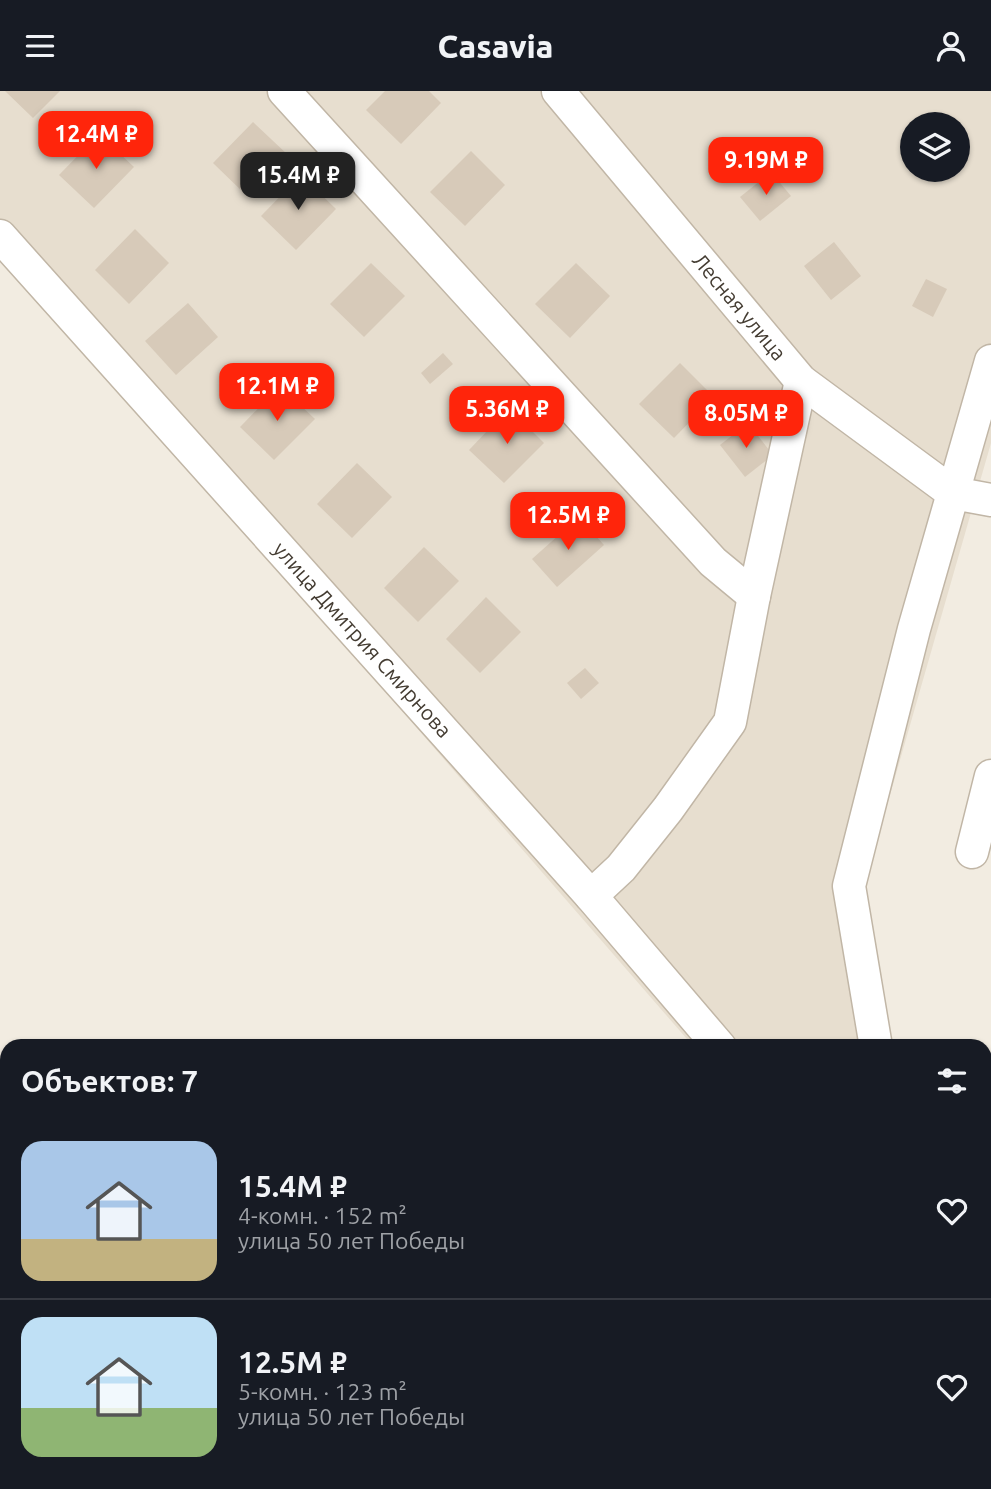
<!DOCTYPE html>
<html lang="ru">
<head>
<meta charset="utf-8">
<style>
  body { margin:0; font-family:Ubuntu,sans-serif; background:#242831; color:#f1f3f6; height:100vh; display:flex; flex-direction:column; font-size:26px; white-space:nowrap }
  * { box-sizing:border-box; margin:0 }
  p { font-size:23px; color:#9ea1a6 }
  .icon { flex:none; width:38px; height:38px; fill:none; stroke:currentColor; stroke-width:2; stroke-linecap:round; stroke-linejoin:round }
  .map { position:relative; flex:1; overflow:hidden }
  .panel { position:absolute; left:0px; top:948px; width:992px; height:450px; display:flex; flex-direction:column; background:#171b24; border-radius:21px 21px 0 0; box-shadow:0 2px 5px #0004 }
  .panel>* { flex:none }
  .buttons { position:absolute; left:900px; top:21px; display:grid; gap:14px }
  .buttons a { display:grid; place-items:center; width:70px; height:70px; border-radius:50%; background:#171b24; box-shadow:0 2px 5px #0004; font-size:35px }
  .price { position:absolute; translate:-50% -60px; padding:0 16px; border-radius:14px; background:#ff250b; color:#fff; font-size:23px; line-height:46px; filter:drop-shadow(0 2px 4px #0008) }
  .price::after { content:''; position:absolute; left:50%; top:42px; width:21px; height:16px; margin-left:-10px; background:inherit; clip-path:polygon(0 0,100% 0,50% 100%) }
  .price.selected { background:#222; color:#fff }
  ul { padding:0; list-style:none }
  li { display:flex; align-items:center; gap:21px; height:175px; padding:0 21px }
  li+li { border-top:2px solid #363941 }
  li span { display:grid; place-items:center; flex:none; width:196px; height:140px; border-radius:21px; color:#555 }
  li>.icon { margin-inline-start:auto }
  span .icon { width:84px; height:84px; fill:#fffc; stroke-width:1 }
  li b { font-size:30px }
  h2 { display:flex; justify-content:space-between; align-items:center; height:84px; padding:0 21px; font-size:30px }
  header { display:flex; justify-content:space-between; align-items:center; height:91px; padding:0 21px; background:#171b24; font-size:32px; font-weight:800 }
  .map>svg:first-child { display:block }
</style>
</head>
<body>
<header><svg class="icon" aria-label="menu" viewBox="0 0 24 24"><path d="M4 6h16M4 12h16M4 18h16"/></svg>Casavia<svg class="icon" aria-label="person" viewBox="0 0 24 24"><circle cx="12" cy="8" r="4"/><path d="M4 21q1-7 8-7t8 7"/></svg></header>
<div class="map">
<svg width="991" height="1398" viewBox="0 0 991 1398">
  <rect width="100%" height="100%" fill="#f2ece1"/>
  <path fill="#e7decf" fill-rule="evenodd" d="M0,0H991V352L861,805L871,955H693L0,157ZM912,33H957V79H912Z"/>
  <g fill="#d7cab9">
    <polygon points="5,0 60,0 33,27"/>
    <polygon points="385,0 429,0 441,12 401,53 366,19"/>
    <polygon points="253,31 288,64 248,106 213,72"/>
    <polygon points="99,43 134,76 94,117 59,84"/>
    <polygon points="471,60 505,94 465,135 430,101"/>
    <polygon points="771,81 791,105 760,130 740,106"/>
    <polygon points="301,84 336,118 296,159 261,125"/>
    <polygon points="135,138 169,172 129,213 95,179"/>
    <polygon points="834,151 861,185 831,209 804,175"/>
    <polygon points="371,172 405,205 364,246 330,213"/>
    <polygon points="576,172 610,205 570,247 535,213"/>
    <polygon points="926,188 947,198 933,226 912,215"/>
    <polygon points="188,212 218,246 176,284 145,250"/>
    <polygon points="443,262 453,273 430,293 421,282"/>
    <polygon points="680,272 714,306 674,347 639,313"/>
    <polygon points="280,295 315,328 274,369 240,336"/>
    <polygon points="509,317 544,352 504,392 469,359"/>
    <polygon points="748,332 773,364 745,386 720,354"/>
    <polygon points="357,372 392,406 352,447 317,413"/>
    <polygon points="579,426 604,454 557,496 532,468"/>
    <polygon points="424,456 459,490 418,531 384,497"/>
    <polygon points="486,506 521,541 480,582 446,548"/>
    <polygon points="585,577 599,592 581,608 567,592"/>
  </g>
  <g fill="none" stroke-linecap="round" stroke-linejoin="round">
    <defs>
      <g id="minor">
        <polyline points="284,0 713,471 754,505"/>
        <polyline points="558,0 801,290 953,402 991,409"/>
        <polyline points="0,145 591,805 720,956"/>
        <polyline points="972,761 991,685"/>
        <polyline points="591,805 621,777 668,718 730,631 754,505 801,290"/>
        <polyline points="876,956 849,795 914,538 991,270"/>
      </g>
    </defs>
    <use href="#minor" stroke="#c1b6a6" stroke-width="35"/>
    <use href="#minor" stroke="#fff" stroke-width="32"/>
  </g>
  <g text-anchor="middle" stroke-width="7" stroke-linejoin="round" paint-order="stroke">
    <g font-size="21" fill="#443c32" stroke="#fff">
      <text transform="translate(739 216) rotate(50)" y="7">Лесная улица</text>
      <text transform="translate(362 549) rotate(48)" y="7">улица Дмитрия Смирнова</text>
    </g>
  </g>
</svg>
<div class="buttons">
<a><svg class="icon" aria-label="layers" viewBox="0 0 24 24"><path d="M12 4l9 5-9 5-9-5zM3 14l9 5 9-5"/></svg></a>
</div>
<b class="price" style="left:96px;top:80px">12.4M ₽</b>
<b class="price" style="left:766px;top:106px">9.19M ₽</b>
<b class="price selected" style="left:298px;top:121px">15.4M ₽</b>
<b class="price" style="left:277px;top:332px">12.1M ₽</b>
<b class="price" style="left:507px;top:355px">5.36M ₽</b>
<b class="price" style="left:746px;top:359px">8.05M ₽</b>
<b class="price" style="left:568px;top:461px">12.5M ₽</b>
<section class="panel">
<h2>Объектов: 7<svg class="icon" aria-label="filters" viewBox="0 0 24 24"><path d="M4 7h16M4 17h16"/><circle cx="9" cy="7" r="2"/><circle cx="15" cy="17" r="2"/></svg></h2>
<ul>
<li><span style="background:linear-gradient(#a9c7e8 70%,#c2b280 0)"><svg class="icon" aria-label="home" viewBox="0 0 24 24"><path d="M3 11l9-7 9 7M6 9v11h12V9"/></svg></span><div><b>15.4M ₽</b><p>4-комн. · 152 m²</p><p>улица 50 лет Победы</p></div><svg class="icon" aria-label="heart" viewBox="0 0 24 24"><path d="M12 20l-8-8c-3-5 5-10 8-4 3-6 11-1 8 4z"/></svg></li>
<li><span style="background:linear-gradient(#bfe0f5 65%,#8fb573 0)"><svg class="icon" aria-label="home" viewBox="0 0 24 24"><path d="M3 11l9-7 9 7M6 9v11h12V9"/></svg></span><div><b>12.5M ₽</b><p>5-комн. · 123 m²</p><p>улица 50 лет Победы</p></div><svg class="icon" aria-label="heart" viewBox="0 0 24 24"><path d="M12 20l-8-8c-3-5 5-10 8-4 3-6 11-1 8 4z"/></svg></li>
</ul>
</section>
</div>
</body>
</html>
